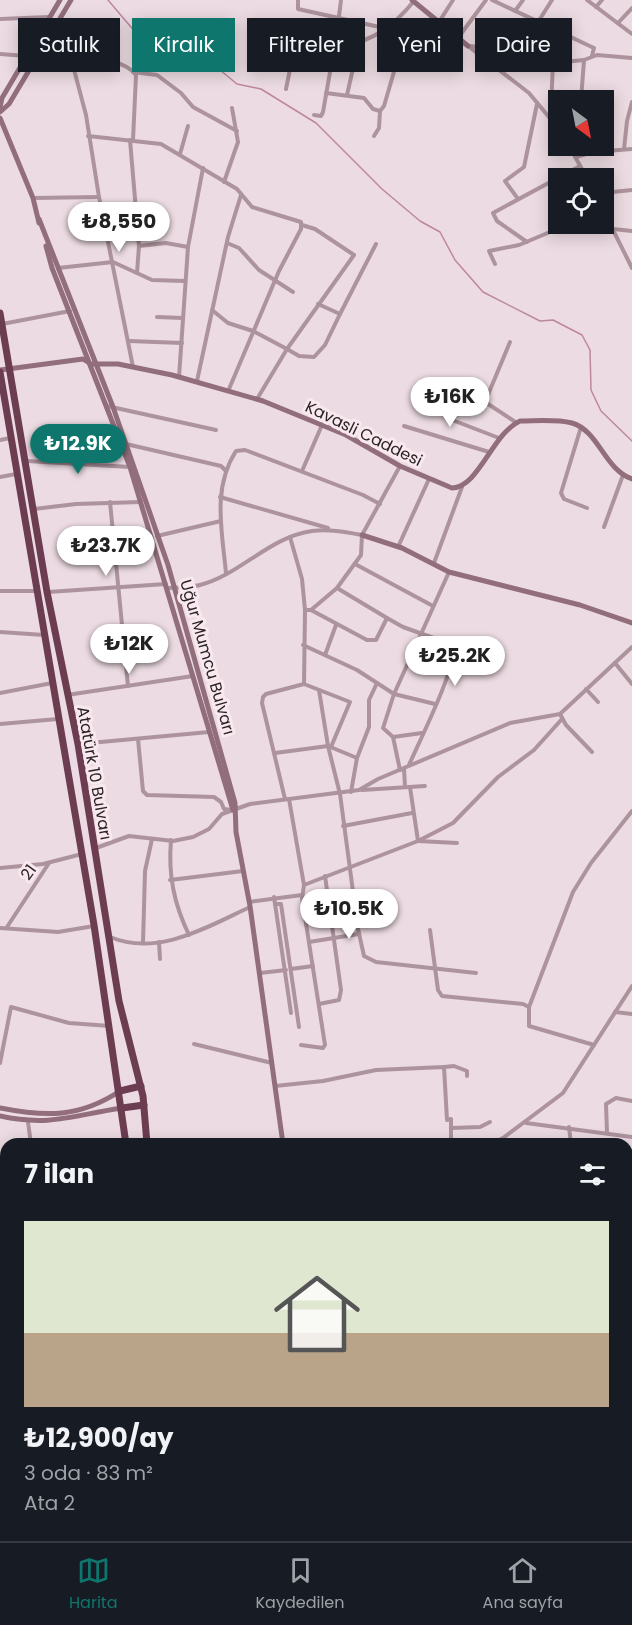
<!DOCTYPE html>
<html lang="tr">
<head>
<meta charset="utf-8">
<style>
  body { margin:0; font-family:Poppins,sans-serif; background:#242831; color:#f1f3f6; height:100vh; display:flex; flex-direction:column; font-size:22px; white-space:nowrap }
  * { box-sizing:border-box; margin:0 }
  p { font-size:20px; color:#9ea1a6 }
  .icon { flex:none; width:33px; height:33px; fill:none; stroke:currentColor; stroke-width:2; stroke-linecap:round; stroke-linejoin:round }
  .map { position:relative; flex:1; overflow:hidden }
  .drawer { position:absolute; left:0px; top:1138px; width:633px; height:404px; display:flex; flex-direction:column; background:#171b24; border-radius:18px 18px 0 0; box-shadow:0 3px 15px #0003 }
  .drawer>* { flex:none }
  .top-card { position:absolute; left:18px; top:18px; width:597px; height:54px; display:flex; gap:12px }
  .needle { width:39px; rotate:148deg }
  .fabs { position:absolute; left:548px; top:90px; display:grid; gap:12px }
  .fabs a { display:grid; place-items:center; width:66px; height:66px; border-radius:0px; background:#171b24; box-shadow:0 3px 15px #0003; font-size:30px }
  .price { position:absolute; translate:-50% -51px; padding:0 14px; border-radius:21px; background:#fff; color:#222; font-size:20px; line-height:39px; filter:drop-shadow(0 2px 3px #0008) }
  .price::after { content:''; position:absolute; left:50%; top:36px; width:18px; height:14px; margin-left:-9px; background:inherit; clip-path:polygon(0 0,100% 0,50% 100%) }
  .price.current { background:#0f766e; color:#fff }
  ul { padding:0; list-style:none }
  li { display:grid; align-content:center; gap:12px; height:318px; padding:0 24px }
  li span { display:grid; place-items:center; height:186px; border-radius:0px; color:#555 }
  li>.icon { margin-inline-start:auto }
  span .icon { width:108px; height:108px; fill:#fffc; stroke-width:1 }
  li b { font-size:26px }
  h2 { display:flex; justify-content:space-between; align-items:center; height:72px; padding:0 24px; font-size:26px }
  .chip { padding:0 21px; border-radius:0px; background:#171b24; box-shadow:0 3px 15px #0003; font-size:21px; line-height:54px }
  .chip.current { background:#0f766e; color:#fff }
  .tab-bar { display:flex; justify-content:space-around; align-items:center; height:84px; border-top:2px solid #363941; background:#171b24; font-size:16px; color:#9ea1a6 }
  .tab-bar a { display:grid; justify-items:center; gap:3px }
  .tab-bar .current { color:#0f766e }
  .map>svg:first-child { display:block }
</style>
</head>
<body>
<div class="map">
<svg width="632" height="1541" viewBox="0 0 632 1541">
  <rect width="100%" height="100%" fill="#ecdbe2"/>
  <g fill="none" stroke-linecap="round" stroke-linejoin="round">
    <polyline stroke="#be879e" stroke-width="1.5" points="108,0 136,33 170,30 197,38 220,70 237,84 261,89 316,123 382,189 420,221 440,232 455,260 483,292 540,321 553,320 582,335 590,350 591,390 601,411 632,441"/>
    <g stroke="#ad939d" stroke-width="4">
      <polyline points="298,0 298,9 384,28"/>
      <polyline points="492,0 594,48 592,56"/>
      <polyline points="587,0 632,34"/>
      <polyline points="596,7 602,0"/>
      <polyline points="515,11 523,0"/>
      <polyline points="0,19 49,17"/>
      <polyline points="439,22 453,0"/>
      <polyline points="618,23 632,8"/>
      <polyline points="458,38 486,0"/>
      <polyline points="336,41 341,0"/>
      <polyline points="468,46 529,93 558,128"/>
      <polyline points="470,46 519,52 552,0"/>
      <polyline points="0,54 27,56"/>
      <polyline points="38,56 69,58 72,62 86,115 99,197 133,367"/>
      <path d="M70,58C91,60 122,57 136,75L133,140"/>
      <polyline points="133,72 157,75 181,93 193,107 237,131"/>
      <path d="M286,89L297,35L301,31C315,32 328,41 342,43C370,46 397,22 414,1"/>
      <polyline points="326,93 364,98 373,109 380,111 379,128 374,136"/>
      <polyline points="347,95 359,42"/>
      <polyline points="581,100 584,60"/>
      <polyline points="551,108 553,63 584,60 597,55 632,58"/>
      <polyline points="380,111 384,106 398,58"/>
      <polyline points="314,115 321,116 323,112 333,55 341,43"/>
      <polyline points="88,136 161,144 237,189 252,207 301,222 301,229 279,271 229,389"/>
      <polyline points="130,140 139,246 137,273"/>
      <polyline points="569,146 587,178"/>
      <polyline points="577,146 576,157 593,152 632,149"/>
      <polyline points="624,149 627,121 632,102"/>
      <polyline points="180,154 188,126"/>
      <polyline points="224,182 238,142 232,108"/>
      <polyline points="603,193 632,190"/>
      <polyline points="33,198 99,197"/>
      <polyline points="518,199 505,181 524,167 537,104"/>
      <polyline points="603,210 632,268"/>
      <polyline points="613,229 632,231"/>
      <polyline points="527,242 497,221 493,213 580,166"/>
      <polyline points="227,243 239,248 259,270 293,292"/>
      <polyline points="139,246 166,243 188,247"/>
      <polyline points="495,264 489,251 519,245 569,224"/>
      <polyline points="58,268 113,262 152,280 185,281"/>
      <polyline points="318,304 340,314 376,244"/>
      <polyline points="212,310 228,323 253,331 287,349 354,255 315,229 302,225"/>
      <polyline points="157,317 183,318"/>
      <polyline points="2,324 70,311"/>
      <polyline points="129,341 182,343"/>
      <polyline points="510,342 485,402 517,423"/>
      <polyline points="179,377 188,247 203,168"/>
      <polyline points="197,381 228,237 241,195"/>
      <polyline points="257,399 287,349 299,356 314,357 325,345 340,314"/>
      <polyline points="107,406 216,430"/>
      <polyline points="447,418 499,438"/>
      <polyline points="404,426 489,452"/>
      <polyline points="581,427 561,493 564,499 587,508"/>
      <polyline points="0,440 10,438"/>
      <polyline points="126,444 221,466 226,471"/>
      <polyline points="27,461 130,467"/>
      <polyline points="302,471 322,425"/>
      <polyline points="0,477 16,474"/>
      <polyline points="220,497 328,528"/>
      <polyline points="110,502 128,686"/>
      <polyline points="34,509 76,504 141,502"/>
      <polyline points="604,527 623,475"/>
      <polyline points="157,536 221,521"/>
      <polyline points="398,547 429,479"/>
      <polyline points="434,563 462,487"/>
      <polyline points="355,564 433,606"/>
      <path d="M226,573C222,531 212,488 236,451L245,450L363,495L380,504"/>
      <path d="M168,588C178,587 190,588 200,585C240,575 269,537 312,531C329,529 345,532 362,535"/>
      <polyline points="337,588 361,555 362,535 400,466"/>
      <polyline points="0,591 36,591"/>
      <polyline points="48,592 166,584"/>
      <path d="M305,610H311L367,640H376L387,618L403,627L453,645C459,663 418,744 409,765"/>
      <polyline points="311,610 337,588 387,618"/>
      <polyline points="0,632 44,635"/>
      <polyline points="303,645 357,670 394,694 435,704"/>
      <polyline points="325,655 336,625"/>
      <polyline points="615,663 632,684"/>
      <polyline points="304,684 350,702 331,747"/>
      <polyline points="586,689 598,702"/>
      <polyline points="319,690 328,746 340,794 358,929 364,956 376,962 476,973"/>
      <polyline points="0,693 52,683"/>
      <polyline points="67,695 193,676"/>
      <polyline points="560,714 566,725 592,752"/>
      <polyline points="0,724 58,719"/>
      <polyline points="393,737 422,733"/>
      <polyline points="138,739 143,791 147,795 214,797 221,802 224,809 232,810"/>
      <polyline points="79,744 209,732"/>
      <polyline points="275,753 328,746 357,758"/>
      <polyline points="404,769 405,787"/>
      <polyline points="400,770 393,737 383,728 394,694 449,572"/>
      <polyline points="410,787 418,841 457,843"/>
      <polyline points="362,790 425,786"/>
      <polyline points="351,792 357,758 369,727 369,700 377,683"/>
      <polyline points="285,799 262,703 263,697 266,694 304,684 305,610 302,579 290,537"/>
      <polyline points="289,799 304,885"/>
      <polyline points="343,826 412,813"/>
      <path d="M171,840C168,875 174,904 189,935"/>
      <polyline points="96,848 129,836 173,841 193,837 209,829 222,814 250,804 359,790 378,779 510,723 560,714 632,647"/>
      <polyline points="0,868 43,864 82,854"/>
      <polyline points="170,880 243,871"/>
      <polyline points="274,897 291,1013"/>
      <polyline points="249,902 302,895"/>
      <polyline points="275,904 281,904 299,1027"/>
      <polyline points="7,927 49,863"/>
      <polyline points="0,928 58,932 94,926"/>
      <polyline points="430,930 438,990 442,996 523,1004 529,1007"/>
      <path d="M110,937C158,957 207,927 250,907"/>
      <polyline points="159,942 160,959"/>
      <polyline points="309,942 359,934"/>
      <polyline points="143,943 145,871 152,839"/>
      <polyline points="291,969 313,966"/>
      <polyline points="260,973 286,970"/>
      <polyline points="319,1004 339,1000 341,990 325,876"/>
      <polyline points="615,1012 632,1014"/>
      <polyline points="194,1044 272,1063"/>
      <polyline points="301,1045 323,1048 325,1045 302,898 304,885 418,841 453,823 498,777 534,750 562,719"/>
      <polyline points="594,1045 529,1026 529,1007 573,892 591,863 632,811"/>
      <polyline points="0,1063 11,1007 69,1023 110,1026"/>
      <polyline points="444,1067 454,1066 467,1071 467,1076"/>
      <polyline points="275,1086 323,1081 376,1070 444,1067 447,1120 451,1119 451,1144"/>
      <polyline points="28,1122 31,1144"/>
      <polyline points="526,1123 632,1137"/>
      <polyline points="569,1127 571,1144"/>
      <polyline points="451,1128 480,1127 490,1122"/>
      <polyline points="607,1133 606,1104 616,1098 632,1101"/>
      <polyline points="491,1144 503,1138 563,1093 632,986"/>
      <polyline points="0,1169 6,1169"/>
      <polyline points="627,1173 632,1173"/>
      <polyline points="0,1277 6,1277"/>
      <polyline points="0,1286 6,1287"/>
      <polyline points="0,1319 6,1319"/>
      <polyline points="627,1348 632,1349"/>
      <polyline points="0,1393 6,1391"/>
      <polyline points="0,1431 6,1428"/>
      <polyline points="0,1499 6,1535"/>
      <polyline points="0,1514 6,1515"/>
      <polyline points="122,1536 139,1541"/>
    </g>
    <g stroke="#926e7c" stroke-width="5">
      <polyline points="412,0 468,46"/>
      <polyline points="0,107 2,98 60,0"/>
      <polyline points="0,112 9,104 71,0"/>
      <polyline points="0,118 33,198 39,223"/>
      <polyline points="39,219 113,407 168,565 235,803 236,832 250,906 283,1144"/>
      <polyline points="46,246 52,268 130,467 233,810"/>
      <path d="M0,370L83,359L91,364H118L172,375L263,401L346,435L400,466L452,488C479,487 492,434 520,421C536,421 556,419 572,423C599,431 604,469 632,479"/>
      <polyline points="362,535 402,548 449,572 580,605 632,623"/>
      <path d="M0,1108C46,1117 79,1118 120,1091"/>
      <path d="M0,1116C50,1127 74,1115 122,1108"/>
      <polyline points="627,1506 632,1501"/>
      <polyline points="325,1536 325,1541"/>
      <polyline points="561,1536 589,1540 597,1536"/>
      <polyline points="483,1541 528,1536"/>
    </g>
    <g stroke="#6c3c51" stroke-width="7">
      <polyline points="0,313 47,592 78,744 119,1001 143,1096 147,1144"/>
      <polyline points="0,372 94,925 126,1144"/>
      <polyline points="120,1091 141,1086"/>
      <polyline points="122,1108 144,1105"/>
      <polyline points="198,1536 199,1541"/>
      <polyline points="212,1536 213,1541"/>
    </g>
  </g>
  <g text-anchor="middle" stroke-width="6" stroke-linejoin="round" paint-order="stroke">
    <g font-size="16" fill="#292325" stroke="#f9e9ef">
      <text transform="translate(364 433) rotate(26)" y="6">Kavasli Caddesi</text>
      <text transform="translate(208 657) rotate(74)" y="6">Uğur Mumcu Bulvarı</text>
      <text transform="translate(95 773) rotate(80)" y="6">Atatürk 10 Bulvarı</text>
      <text transform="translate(28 872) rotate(-54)" y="6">21</text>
    </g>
  </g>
</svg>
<div class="fabs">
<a><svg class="needle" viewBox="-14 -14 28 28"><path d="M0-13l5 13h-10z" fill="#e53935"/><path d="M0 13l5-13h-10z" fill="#9ea1a6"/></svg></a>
<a><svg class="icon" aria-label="locate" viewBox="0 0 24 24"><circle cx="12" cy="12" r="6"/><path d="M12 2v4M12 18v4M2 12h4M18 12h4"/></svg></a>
</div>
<b class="price" style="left:119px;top:253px">₺8,550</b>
<b class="price" style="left:450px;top:428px">₺16K</b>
<b class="price current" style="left:78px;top:475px">₺12.9K</b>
<b class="price" style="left:106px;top:577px">₺23.7K</b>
<b class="price" style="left:129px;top:675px">₺12K</b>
<b class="price" style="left:455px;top:687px">₺25.2K</b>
<b class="price" style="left:349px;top:940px">₺10.5K</b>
<div class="top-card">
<a class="chip">Satılık</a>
<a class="chip current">Kiralık</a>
<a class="chip">Filtreler</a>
<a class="chip">Yeni</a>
<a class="chip">Daire</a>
</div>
<section class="drawer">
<h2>7 ilan<svg class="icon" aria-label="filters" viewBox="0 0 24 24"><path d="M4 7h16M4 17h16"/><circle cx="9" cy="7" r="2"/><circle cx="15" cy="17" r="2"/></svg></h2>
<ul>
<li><span style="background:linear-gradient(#dfe7d0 60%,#b9a48a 0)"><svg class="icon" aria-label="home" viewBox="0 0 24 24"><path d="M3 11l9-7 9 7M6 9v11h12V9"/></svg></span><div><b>₺12,900/ay</b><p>3 oda · 83 m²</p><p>Ata 2</p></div></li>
</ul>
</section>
</div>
<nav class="tab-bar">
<a class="current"><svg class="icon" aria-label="map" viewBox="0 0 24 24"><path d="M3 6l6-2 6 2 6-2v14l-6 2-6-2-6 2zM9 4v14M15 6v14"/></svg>Harita</a>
<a><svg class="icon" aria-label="saved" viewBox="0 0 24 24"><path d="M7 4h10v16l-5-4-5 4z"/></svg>Kaydedilen</a>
<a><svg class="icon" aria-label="home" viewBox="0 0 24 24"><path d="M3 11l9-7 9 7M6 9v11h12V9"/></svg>Ana sayfa</a>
</nav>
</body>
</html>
